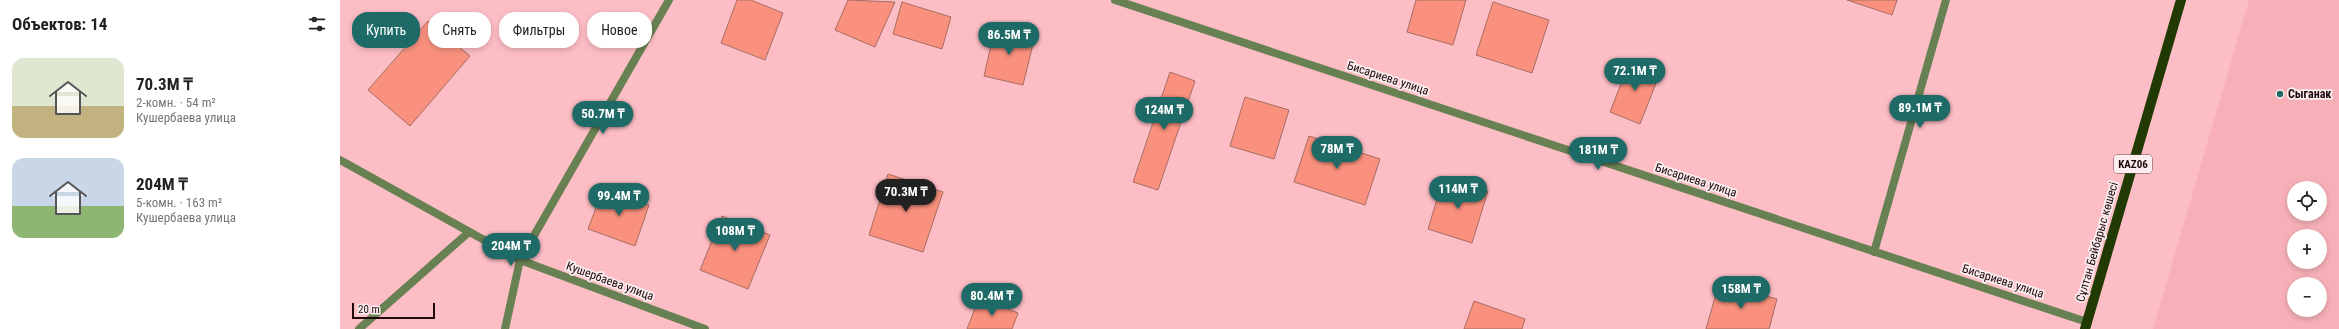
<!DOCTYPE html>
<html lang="ru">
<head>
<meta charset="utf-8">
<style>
  body { margin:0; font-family:"Roboto Condensed",sans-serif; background:#f2f2f2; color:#222; height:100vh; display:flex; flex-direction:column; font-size:15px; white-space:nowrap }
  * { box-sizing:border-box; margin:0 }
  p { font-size:13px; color:#767676 }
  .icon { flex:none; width:22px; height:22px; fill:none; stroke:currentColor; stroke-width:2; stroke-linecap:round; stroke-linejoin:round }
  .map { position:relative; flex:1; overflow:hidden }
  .side { display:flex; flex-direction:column; background:#fff; width:340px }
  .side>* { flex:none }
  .hud { position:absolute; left:12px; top:12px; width:380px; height:36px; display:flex; gap:8px }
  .fabs { position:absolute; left:1947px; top:181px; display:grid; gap:8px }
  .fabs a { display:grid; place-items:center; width:40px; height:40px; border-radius:50%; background:#fff; box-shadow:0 2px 6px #0003; font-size:20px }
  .scale { position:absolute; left:12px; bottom:10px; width:83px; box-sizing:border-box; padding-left:4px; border:2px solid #1d080c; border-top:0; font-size:11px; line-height:14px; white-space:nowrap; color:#1d080c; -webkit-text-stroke:3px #fceeef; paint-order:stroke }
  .price { position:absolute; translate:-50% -34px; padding:0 9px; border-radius:14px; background:#1e6a67; color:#fff; font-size:13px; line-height:26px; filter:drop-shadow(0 1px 2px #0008) }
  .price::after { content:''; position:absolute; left:50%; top:24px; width:12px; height:9px; margin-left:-6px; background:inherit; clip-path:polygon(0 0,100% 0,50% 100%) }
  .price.active { background:#222; color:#fff }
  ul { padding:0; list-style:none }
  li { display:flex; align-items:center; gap:12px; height:100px; padding:0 12px }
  li span { display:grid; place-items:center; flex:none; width:112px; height:80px; border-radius:12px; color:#555 }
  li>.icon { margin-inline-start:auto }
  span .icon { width:48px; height:48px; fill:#fffc; stroke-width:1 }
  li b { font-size:17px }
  h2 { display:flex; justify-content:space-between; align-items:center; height:48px; padding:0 12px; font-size:17px }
  .chip { padding:0 14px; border-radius:16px; background:#fff; box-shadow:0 2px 6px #0003; font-size:14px; line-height:36px }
  .chip.active { background:#1e6a67; color:#fff }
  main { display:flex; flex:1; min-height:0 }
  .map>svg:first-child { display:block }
</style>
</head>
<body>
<main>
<section class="side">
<h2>Объектов: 14<svg class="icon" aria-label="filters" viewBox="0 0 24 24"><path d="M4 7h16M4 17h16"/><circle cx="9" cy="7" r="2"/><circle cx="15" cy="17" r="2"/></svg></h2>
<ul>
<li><span style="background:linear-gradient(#dfe7d0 60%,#c2b280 0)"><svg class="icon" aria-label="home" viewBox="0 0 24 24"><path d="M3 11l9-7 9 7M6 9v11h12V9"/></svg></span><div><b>70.3M ₸</b><p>2-комн. · 54 m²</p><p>Кушербаева улица</p></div></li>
<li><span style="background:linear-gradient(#c9d6e8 60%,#8fb573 0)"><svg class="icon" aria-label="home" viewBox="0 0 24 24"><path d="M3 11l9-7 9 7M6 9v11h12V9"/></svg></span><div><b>204M ₸</b><p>5-комн. · 163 m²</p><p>Кушербаева улица</p></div></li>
</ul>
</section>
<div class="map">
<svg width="1999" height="329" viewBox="0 0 1999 329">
  <rect width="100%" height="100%" fill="#fdbdc5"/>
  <path fill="#f7b0b8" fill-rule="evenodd" d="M1909,0H1999V329H1813ZM1954,188H1980V214H1954ZM1954,236H1980V262H1954ZM1954,284H1980V310H1954Z"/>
  <g fill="#fa917e" stroke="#a66e63">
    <polygon points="397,0 411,0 443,13 425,60 381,43"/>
    <polygon points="508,0 555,2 535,47 495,30"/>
    <polygon points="1076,0 1126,0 1113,45 1067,32"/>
    <polygon points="1507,0 1557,0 1552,15"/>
    <polygon points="562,2 611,17 602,49 553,34"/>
    <polygon points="1153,2 1209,20 1192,73 1136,55"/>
    <polygon points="88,21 130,56 70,126 28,90"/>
    <polygon points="655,27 695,36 683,85 644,76"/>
    <polygon points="1290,61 1320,73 1300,124 1270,112"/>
    <polygon points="830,72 855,81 818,190 793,182"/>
    <polygon points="905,97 949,110 934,159 890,146"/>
    <polygon points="969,136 1040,159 1025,205 954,182"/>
    <polygon points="548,174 603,192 583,252 529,235"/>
    <polygon points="1104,176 1148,191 1132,243 1088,229"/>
    <polygon points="263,189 309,205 295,246 248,229"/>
    <polygon points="382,216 430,235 408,289 360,270"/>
    <polygon points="1379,283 1437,299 1429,329 1366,329"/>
    <polygon points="639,298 678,313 672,329 627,329"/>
    <polygon points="1134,301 1185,319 1182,329 1124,329"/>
  </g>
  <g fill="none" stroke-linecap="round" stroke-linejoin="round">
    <g stroke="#688152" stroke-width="8">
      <polyline points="19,329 129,232"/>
      <polyline points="165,329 180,260"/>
    </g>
    <g stroke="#688152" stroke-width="8">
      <polyline points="775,0 1747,322"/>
      <polyline points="0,160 180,260 365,329"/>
      <polyline points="1534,252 1606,0"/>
      <polyline points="180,260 329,0"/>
    </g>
    <polyline stroke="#213902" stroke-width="10" points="1745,329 1841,0"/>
  </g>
  <circle fill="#1e6a67" stroke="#fceeef" stroke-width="1.5" cx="1940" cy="94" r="4"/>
  <g text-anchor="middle" stroke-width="3.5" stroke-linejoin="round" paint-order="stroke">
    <rect fill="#fceeef" stroke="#604d50" stroke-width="1" x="1774" y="155" width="38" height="18" rx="3"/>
    <g font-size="11" font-weight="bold" fill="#1d080c">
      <text x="1793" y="168">KAZ06</text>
    </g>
    <g font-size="12" fill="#1d080c" stroke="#fceeef">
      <text transform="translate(1048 78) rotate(18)" y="4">Бисариева улица</text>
      <text transform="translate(1356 180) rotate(18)" y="4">Бисариева улица</text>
      <text transform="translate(1757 242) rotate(-74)" y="4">Сұлтан Бейбарыс көшесі</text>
      <text transform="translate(270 281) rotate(20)" y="4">Кушербаева улица</text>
      <text transform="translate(1663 281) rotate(18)" y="4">Бисариева улица</text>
    </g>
    <g font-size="12" font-weight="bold" fill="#1d080c" stroke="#fceeef" text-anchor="start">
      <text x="1948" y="98">Сыганак</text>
    </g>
  </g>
</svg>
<div class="fabs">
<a><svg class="icon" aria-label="locate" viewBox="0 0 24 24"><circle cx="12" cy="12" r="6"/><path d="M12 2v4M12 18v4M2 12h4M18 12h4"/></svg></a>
<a>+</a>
<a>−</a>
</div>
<div class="scale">20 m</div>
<b class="price" style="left:669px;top:56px">86.5M ₸</b>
<b class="price" style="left:1295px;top:92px">72.1M ₸</b>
<b class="price" style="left:1580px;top:129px">89.1M ₸</b>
<b class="price" style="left:824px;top:131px">124M ₸</b>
<b class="price" style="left:263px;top:135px">50.7M ₸</b>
<b class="price" style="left:997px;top:170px">78M ₸</b>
<b class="price" style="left:1258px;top:171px">181M ₸</b>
<b class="price" style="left:1118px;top:210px">114M ₸</b>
<b class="price active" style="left:566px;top:213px">70.3M ₸</b>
<b class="price" style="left:279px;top:217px">99.4M ₸</b>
<b class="price" style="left:395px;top:252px">108M ₸</b>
<b class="price" style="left:171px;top:267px">204M ₸</b>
<b class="price" style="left:1401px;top:310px">158M ₸</b>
<b class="price" style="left:652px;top:317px">80.4M ₸</b>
<div class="hud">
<a class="chip active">Купить</a>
<a class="chip">Снять</a>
<a class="chip">Фильтры</a>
<a class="chip">Новое</a>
</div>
</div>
</main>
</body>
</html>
